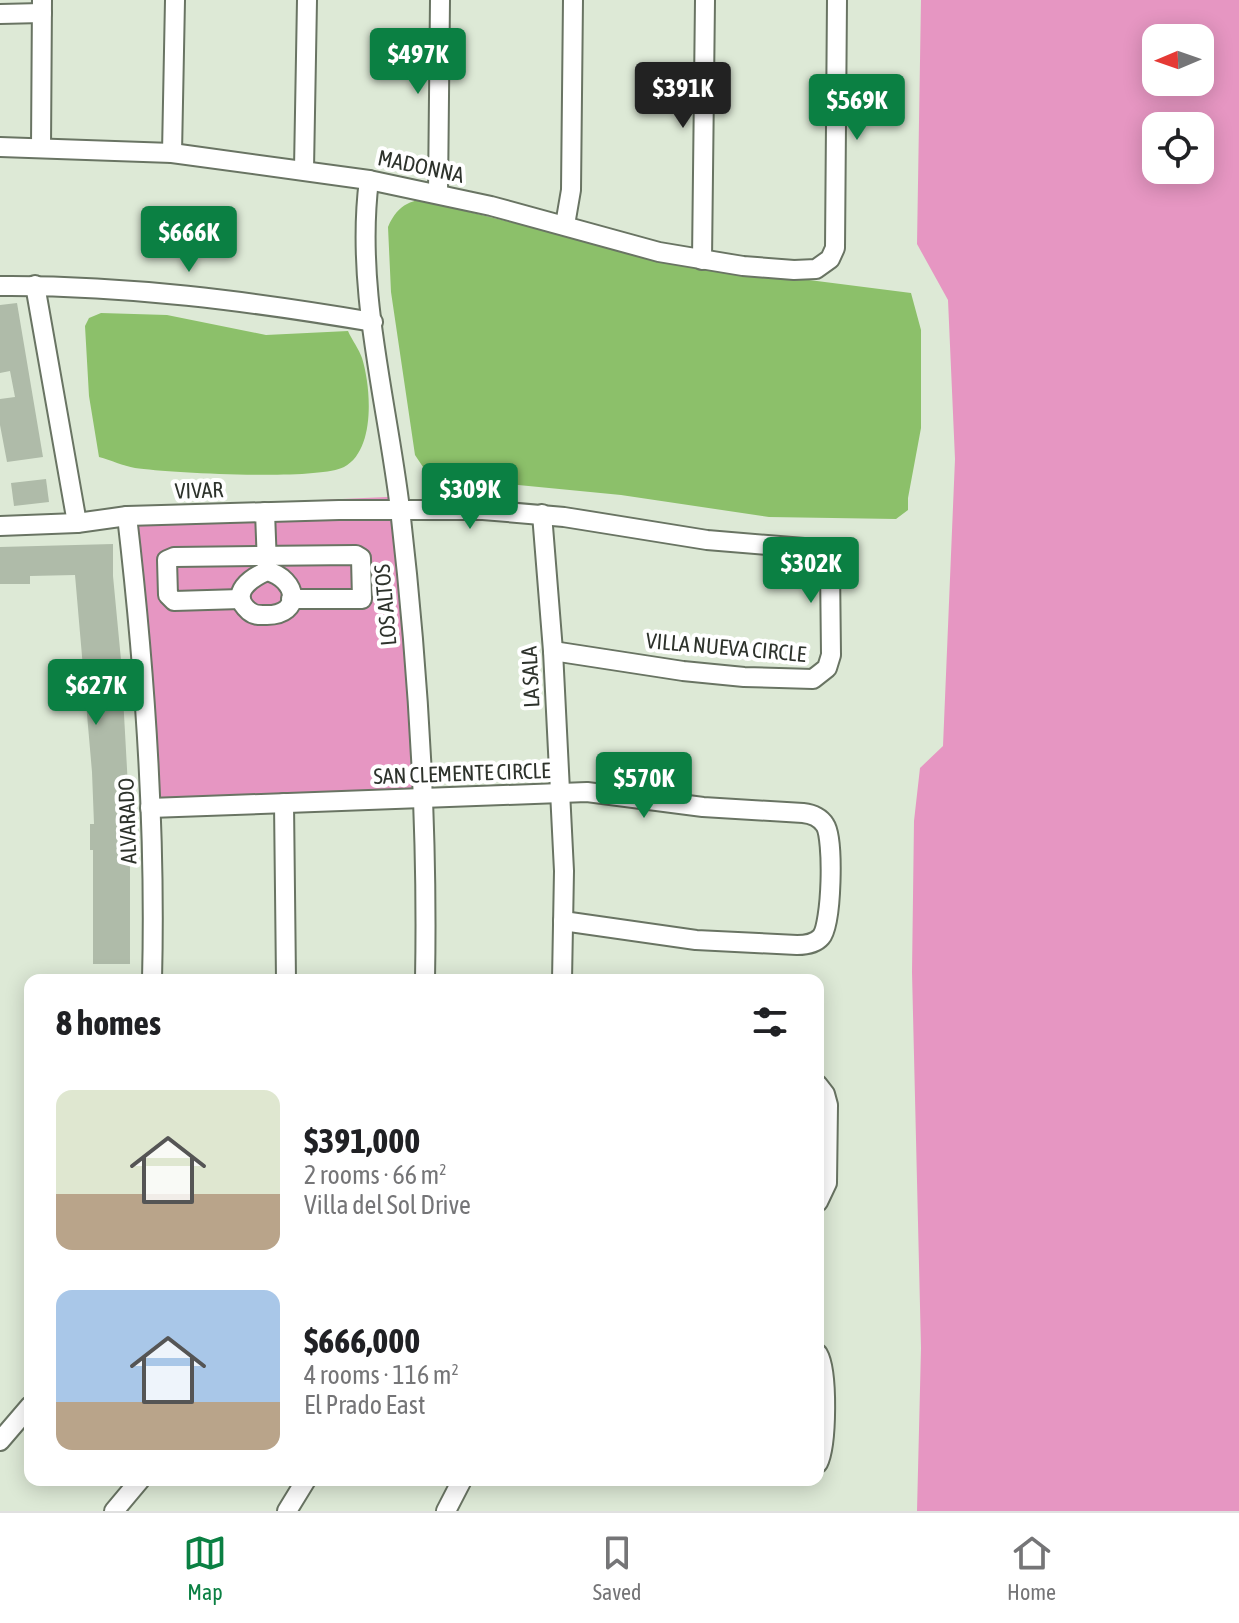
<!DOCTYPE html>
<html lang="en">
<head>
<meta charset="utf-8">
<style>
  body { margin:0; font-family:"Asap Condensed",sans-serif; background:#f2f2f2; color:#202124; height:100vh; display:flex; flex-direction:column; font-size:30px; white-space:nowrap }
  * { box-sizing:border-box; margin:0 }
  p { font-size:26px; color:#757577 }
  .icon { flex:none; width:44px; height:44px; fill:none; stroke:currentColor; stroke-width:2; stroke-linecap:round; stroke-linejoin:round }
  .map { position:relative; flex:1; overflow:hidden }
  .sheet { position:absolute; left:24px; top:974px; width:800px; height:512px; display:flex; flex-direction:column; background:#fff; border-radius:16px; box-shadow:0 4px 20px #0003 }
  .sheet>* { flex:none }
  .needle { width:52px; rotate:268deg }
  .buttons { position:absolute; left:1142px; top:24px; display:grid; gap:16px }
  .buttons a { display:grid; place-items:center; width:72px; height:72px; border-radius:16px; background:#fff; box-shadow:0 4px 20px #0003; font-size:40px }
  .price { position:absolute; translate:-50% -68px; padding:0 18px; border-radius:8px; background:#0b8043; color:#fff; font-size:26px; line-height:52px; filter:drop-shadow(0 2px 4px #0008) }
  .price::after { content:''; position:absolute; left:50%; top:48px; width:24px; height:18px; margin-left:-12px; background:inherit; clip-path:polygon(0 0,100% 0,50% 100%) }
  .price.selected { background:#222; color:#fff }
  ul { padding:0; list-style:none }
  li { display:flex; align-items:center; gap:24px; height:200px; padding:0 32px }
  li span { display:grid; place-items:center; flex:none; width:224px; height:160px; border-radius:16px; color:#555 }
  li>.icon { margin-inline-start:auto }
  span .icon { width:96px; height:96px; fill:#fffc; stroke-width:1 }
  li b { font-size:34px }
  h2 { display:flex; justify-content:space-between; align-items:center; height:96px; padding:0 32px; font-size:34px }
  .menu { display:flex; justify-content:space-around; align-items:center; height:112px; border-top:2px solid #e0e0e0; background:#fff; font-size:22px; color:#757577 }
  .menu a { display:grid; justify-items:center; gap:4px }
  .menu .selected { color:#0b8043 }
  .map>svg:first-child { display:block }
</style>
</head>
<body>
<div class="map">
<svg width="1239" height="1511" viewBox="0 0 1239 1511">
  <rect width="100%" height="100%" fill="#dde9d6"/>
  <g fill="#e696c2" fill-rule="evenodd">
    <path d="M921,0H1239V1511H917L921,1348L912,972L914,821L920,768L943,746L955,459L948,300L917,244ZM1156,38H1200V82H1156ZM1156,126H1200V170H1156Z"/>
    <polygon points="408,496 427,795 147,812 120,509"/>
  </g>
  <g fill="#8cc06a">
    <path d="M436,196L453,208L676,263L911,293L921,330V428L908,498V510L896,519L769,517L621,495L448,478L423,467L415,455L391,292L388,227C399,202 412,201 436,196Z"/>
    <path d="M101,313L167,315L266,335L348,331C352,340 359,349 362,358C371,387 376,450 344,467C316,481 170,473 135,468C123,466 111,460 99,457L89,396L85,326L89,318Z"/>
  </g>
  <g fill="#afbba9">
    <polygon points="17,303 43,457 7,462 0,425 0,399 15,397 10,371 0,373 0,305"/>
    <polygon points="46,479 49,502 14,506 11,483"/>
    <polygon points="113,544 113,576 121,660 130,823 130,964 93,964 93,850 90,850 90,824 94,824 92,772 75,575 30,576 30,584 0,584 0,547"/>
  </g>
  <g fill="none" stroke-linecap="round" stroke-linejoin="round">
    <defs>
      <g id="minor">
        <polyline points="0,14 42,13"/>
        <polyline points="0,147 172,153 369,180 491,206 659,252 743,266 794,270 816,269 830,259 835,248 837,0"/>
        <polyline points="41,147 42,0"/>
        <polyline points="172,153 175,0"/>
        <polyline points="304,169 307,0"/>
        <path d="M369,180C355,289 387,400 400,509C418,665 428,823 425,980"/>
        <polyline points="438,193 440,0"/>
        <polyline points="565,225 571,190 573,0"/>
        <polyline points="702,260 705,0"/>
        <polyline points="35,285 77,523"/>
        <path d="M0,286C126,285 249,301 373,322"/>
        <polyline points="265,512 267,565"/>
        <polyline points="542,514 553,651 564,871 562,980"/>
        <path d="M127,516C145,670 156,825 152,980"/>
        <polyline points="0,526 77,523 127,516 339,510 483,510 564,517 707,540 804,548 819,552 830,567 831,655 827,668 813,679 744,677 683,671 553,651"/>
        <path d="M267,571C298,579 303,615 267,615C260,615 255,616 249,611C228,593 251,578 267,571Z"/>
        <polyline points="241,599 174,601 168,595 167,560 174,557 356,555 361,558 362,599 291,599"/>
        <polyline points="284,803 286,980"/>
        <path d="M150,808L587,792L703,807L803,813C812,814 820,817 825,825C834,838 832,925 821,937C815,944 806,945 797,945L696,940L563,921"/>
        <polyline points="818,1085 825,1094 828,1105 827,1183 818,1202"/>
        <path d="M818,1354C828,1371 827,1445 818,1463"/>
        <polyline points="0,1441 30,1406"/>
        <polyline points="114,1511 140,1480"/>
        <polyline points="287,1511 306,1480"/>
        <polyline points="446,1511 462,1480"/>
      </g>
    </defs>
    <use href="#minor" stroke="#697463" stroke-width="22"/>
    <use href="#minor" stroke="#fff" stroke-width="18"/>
  </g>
  <g text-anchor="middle" stroke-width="8" stroke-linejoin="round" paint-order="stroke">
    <g font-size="22" fill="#2d322b" stroke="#fff">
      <text transform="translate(421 166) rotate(12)" y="8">MADONNA</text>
      <text transform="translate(199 490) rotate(-2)" y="8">VIVAR</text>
      <text transform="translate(385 605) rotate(-95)" y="8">LOS ALTOS</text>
      <text transform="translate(726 647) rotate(5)" y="8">VILLA NUEVA CIRCLE</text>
      <text transform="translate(530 677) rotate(-93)" y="8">LA SALA</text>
      <text transform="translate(462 773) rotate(-2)" y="8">SAN CLEMENTE CIRCLE</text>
      <text transform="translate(127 821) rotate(-92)" y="8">ALVARADO</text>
    </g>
  </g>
</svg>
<div class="buttons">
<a><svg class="needle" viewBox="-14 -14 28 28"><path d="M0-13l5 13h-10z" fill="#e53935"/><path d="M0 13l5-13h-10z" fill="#757577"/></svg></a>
<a><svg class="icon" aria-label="locate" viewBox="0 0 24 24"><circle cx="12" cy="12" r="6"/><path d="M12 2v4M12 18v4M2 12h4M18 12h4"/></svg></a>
</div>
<b class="price" style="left:418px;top:96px">$497K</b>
<b class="price selected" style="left:683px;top:130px">$391K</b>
<b class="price" style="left:857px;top:142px">$569K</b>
<b class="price" style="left:189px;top:274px">$666K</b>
<b class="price" style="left:470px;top:531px">$309K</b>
<b class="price" style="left:811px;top:605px">$302K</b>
<b class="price" style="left:96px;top:727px">$627K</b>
<b class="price" style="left:644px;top:820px">$570K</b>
<section class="sheet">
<h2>8 homes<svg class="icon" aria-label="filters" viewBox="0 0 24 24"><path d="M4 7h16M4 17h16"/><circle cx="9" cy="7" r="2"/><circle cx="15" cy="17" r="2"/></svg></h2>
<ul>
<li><span style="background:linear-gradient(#dfe7d0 65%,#b9a48a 0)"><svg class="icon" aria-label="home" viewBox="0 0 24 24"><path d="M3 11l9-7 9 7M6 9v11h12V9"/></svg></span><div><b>$391,000</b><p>2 rooms · 66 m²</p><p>Villa del Sol Drive</p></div></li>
<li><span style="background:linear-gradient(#a9c7e8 70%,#b9a48a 0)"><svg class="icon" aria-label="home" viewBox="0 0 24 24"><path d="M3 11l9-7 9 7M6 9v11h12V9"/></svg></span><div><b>$666,000</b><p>4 rooms · 116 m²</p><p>El Prado East</p></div></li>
</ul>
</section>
</div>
<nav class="menu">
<a class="selected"><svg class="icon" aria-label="map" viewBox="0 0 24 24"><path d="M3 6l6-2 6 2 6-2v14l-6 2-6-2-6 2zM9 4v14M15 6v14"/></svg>Map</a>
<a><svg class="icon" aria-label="saved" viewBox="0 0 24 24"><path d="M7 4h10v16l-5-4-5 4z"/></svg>Saved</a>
<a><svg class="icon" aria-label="home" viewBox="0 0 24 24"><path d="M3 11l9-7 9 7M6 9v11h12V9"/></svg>Home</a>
</nav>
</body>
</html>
